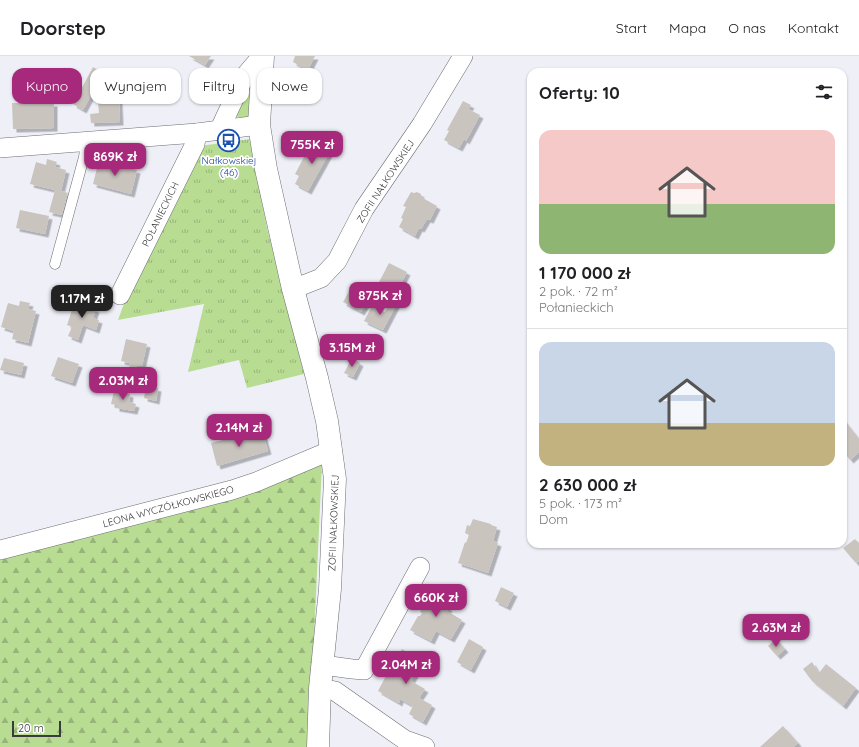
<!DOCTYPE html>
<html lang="pl">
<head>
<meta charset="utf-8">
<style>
  body { margin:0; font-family:Quicksand,sans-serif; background:#f6f6f6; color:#202124; height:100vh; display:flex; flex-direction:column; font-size:15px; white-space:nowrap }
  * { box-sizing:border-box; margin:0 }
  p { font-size:13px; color:#757577 }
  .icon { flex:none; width:22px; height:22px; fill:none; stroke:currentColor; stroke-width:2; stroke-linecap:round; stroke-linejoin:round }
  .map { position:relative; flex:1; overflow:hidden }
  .side { position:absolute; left:527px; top:12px; width:320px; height:480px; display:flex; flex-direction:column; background:#fff; border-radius:12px; box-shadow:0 1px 3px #0004 }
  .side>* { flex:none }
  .banner { position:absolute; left:12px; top:12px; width:380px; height:36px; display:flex; gap:8px }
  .scale { position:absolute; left:12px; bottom:10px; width:49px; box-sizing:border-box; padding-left:4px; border:2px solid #3b3b3e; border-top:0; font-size:11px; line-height:14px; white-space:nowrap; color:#3b3b3e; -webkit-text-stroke:3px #fff; paint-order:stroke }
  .price { position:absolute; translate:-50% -34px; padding:0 9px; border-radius:8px; background:#a6297b; color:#fff; font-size:13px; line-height:26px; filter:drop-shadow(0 1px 2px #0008) }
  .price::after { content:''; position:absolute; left:50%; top:24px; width:12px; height:9px; margin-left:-6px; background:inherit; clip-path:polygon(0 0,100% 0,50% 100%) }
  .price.selected { background:#222; color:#fff }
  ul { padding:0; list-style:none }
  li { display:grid; align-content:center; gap:8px; height:212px; padding:0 12px }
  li+li { border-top:1px solid #e0e0e0 }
  li span { display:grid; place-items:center; height:124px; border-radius:12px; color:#555 }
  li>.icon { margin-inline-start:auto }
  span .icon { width:72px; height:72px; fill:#fffc; stroke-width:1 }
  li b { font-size:17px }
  h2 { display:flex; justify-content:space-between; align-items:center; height:48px; padding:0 12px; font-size:17px }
  .pill { padding:0 14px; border-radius:12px; background:#fff; box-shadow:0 1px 3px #0004; font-size:14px; line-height:36px }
  .pill.selected { background:#a6297b; color:#fff }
  header { display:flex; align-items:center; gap:24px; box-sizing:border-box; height:56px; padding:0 20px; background:#fff; border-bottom:1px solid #e0e0e0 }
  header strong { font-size:19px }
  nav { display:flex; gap:22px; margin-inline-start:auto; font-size:14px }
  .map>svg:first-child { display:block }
</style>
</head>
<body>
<header>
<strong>Doorstep</strong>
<nav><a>Start</a><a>Mapa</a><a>O nas</a><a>Kontakt</a></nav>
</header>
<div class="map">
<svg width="859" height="691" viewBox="0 0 859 691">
  <defs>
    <pattern id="forest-firs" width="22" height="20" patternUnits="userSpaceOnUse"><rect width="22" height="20" fill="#b8dd92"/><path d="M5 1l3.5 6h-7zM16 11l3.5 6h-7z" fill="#97b479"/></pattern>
    <pattern id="park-tufts" width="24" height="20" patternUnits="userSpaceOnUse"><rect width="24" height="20" fill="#b8dd92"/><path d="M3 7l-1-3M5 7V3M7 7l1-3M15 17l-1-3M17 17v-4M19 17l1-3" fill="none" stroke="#97b479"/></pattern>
    <filter id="shadow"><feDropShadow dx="3.5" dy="3.5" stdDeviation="0" flood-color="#0004"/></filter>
  </defs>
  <rect width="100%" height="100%" fill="#eff0f7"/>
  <path fill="#b8dd92" d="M247,24L253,26L250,60C244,64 240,62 234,59Z"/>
  <polygon fill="url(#forest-firs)" points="322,407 309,691 0,691 0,502"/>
  <polygon fill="url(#park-tufts)" points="250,83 267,172 304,318 247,332 239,304 188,316 204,248 118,264 129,234 200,90"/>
  <g fill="#cac4bf" filter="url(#shadow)">
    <polygon points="189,0 211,0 205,9"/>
    <polygon points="295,0 315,0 308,14 293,6"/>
    <polygon points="93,11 103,17 83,54 73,48"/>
    <polygon points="100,41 104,41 104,45 119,44 120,66 91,67 90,58 99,57 98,46 100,46"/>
    <polygon points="33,43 39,43 40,47 54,47 54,72 13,73 12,47 33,47"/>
    <polygon points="463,45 471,49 468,53 480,59 466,85 464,83 459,92 444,84 449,75 447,74"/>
    <polygon points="323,84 333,90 308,135 295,128 299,120 295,118 310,90 317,94"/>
    <polygon points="47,103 57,106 55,111 66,114 61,135 68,137 62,159 49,156 55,134 30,128 36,106 46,109"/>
    <polygon points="99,104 137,114 131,138 93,128"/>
    <polygon points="411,136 414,137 417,136 421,138 421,141 437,150 430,164 427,163 421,173 419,172 415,180 399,171 403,163 401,162 406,151 403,150"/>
    <polygon points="20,154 49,160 45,178 16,172"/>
    <polygon points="389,207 407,216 397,235 379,226"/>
    <polygon points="364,227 375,233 361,256 343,246 353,228 362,232"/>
    <polygon points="391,244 397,247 383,274 364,265 372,250 385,256"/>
    <polygon points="20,245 30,247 28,253 36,255 28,287 12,283 14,275 1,271 8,247 19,250"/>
    <polygon points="75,245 96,253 93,262 99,264 96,274 83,269 78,284 68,280 72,271 67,269"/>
    <polygon points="126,283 147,288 142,310 137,309 136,314 129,312 130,307 121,305"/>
    <polygon points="58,301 79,308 72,327 51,320"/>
    <polygon points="4,302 24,307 21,319 0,314"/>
    <polygon points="352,302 360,307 353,321 344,317"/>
    <polygon points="146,330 158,332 156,345 144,342"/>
    <polygon points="114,335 130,338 129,346 136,348 134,355 116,352 116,349 111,348"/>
    <polygon points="843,363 859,383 859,396 850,404 843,395"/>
    <polygon points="262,374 268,395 217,410 211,387"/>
    <polygon points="473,463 491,468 491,469 497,471 493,485 498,487 488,517 458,507 465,486 466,487 469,479 465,477 467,469 470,470"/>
    <polygon points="855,483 859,487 859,505 856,507 843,492"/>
    <polygon points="434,531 447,538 442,548 449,552 447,555 462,564 451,583 436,575 431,585 410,574 418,560 420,560 422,557 420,556 426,546 425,543 427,539 430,538"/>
    <polygon points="501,531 514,537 507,551 495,545"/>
    <polygon points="469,583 483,591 471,614 457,606"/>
    <polygon points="776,583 785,593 777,600 768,590"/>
    <polygon points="402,593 422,605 411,625 425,633 419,642 432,649 423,666 409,658 413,650 400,643 399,647 378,635 389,614 388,614"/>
    <polygon points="812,606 819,617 826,608 856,632 843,650 812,625 803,613"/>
    <polygon points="783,670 798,687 793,691 760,691"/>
  </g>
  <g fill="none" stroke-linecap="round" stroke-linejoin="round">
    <defs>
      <polyline id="lane" points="55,208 84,101 86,84"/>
      <g id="street">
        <polyline points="219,75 244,21 262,0"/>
        <polyline points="0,92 197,77 259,69"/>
        <polyline points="293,233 321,222 337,205 364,153 422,68 463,0"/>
        <polyline points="120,239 195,88 197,77"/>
        <polyline points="0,494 232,434 256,426 332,394"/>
        <polyline points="323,609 352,613 364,614 420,511"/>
        <polyline points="320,632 335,635 405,684 425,691"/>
      </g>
      <polyline id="secondary" points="263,0 259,69 266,113 293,233 317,322 327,365 335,423 330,533 320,632 318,691"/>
    </defs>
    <use href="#lane" stroke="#6d6d73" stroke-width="11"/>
    <use href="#street" stroke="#6d6d73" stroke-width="20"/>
    <use href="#secondary" stroke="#6d6d73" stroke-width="23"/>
    <use href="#lane" stroke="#fff" stroke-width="10"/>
    <use href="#street" stroke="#fff" stroke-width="19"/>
    <use href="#secondary" stroke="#fff" stroke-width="22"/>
  </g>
  <defs>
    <symbol id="bus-ring" viewBox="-11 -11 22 22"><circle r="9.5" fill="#fff" stroke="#1a4fb4" stroke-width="1.5"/><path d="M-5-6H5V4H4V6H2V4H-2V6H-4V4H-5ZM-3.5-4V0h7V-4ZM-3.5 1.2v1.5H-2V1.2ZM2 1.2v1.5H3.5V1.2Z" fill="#1a4fb4"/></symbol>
  </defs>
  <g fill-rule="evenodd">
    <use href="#bus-ring" x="216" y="72" width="25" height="25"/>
  </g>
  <g text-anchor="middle" stroke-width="3.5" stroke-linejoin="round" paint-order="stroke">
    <g font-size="10" fill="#164399" stroke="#fff">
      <text x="229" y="108">Nałkowskiej<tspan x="229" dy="12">(46)</tspan></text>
    </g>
    <g font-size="10" fill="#3b3b3e" stroke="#fff">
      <text transform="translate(385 125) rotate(-57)" y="4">ZOFII NAŁKOWSKIEJ</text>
      <text transform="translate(160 158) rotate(-64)" y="4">POŁANIECKICH</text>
      <text transform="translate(168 450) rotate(-15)" y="4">LEONA WYCZÓŁKOWSKIEGO</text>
      <text transform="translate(333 467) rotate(-88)" y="4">ZOFII NAŁKOWSKIEJ</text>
    </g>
  </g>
</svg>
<div class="scale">20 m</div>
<b class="price" style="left:312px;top:109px">755K zł</b>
<b class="price" style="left:115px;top:121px">869K zł</b>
<b class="price" style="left:380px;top:260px">875K zł</b>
<b class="price selected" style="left:82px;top:263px">1.17M zł</b>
<b class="price" style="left:352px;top:312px">3.15M zł</b>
<b class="price" style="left:123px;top:345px">2.03M zł</b>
<b class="price" style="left:239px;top:392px">2.14M zł</b>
<b class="price" style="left:436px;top:562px">660K zł</b>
<b class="price" style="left:776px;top:592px">2.63M zł</b>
<b class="price" style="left:406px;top:629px">2.04M zł</b>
<div class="banner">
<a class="pill selected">Kupno</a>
<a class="pill">Wynajem</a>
<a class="pill">Filtry</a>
<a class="pill">Nowe</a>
</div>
<section class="side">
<h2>Oferty: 10<svg class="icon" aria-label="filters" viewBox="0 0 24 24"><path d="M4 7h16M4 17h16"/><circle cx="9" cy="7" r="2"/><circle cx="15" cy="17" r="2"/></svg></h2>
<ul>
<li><span style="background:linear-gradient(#f6c9c9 60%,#8fb573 0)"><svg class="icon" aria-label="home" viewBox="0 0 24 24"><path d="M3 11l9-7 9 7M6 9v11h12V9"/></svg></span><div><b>1 170 000 zł</b><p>2 pok. · 72 m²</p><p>Połanieckich</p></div></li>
<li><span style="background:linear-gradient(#c9d6e8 65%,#c2b280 0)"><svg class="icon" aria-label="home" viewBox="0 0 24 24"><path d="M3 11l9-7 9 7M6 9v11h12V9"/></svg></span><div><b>2 630 000 zł</b><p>5 pok. · 173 m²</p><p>Dom</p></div></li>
</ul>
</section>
</div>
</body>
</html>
